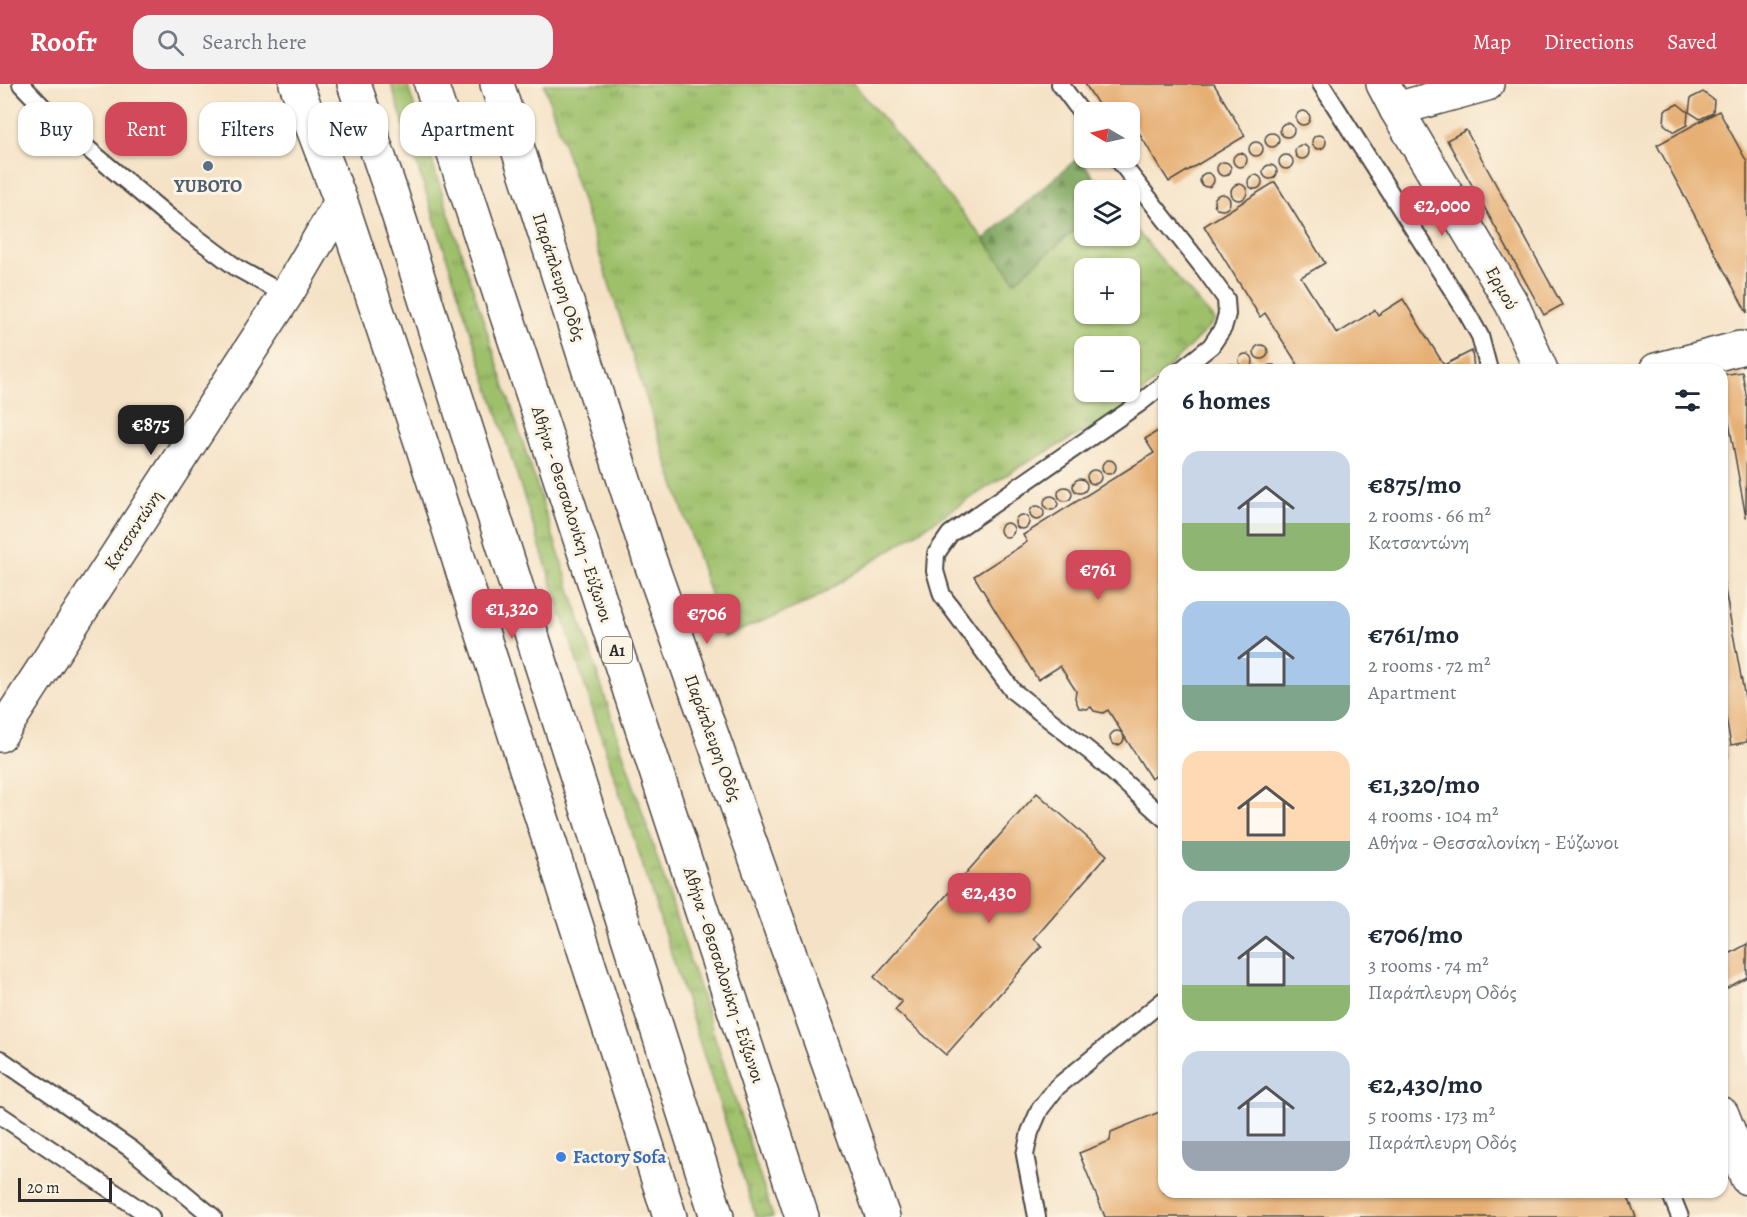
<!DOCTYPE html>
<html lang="en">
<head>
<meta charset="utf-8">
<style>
  body { margin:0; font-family:Alegreya,serif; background:#f2f2f3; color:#1f2937; height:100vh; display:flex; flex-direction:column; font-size:22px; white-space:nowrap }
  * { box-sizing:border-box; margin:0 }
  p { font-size:20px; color:#747a83 }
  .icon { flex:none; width:33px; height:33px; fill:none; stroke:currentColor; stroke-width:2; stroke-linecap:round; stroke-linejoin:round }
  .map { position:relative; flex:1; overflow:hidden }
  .details { position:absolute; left:1158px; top:280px; width:570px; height:834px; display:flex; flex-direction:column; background:#fff; border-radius:18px; box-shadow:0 2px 4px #0004 }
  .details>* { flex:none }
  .hud { position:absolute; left:18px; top:18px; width:570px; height:54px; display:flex; gap:12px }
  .needle { width:39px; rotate:279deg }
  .controls { position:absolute; left:1074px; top:18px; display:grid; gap:12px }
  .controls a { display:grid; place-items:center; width:66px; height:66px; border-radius:12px; background:#fff; box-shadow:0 2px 4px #0004; font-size:30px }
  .scale { position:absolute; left:18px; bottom:15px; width:94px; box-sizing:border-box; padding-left:6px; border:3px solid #2b2b2b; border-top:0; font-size:16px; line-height:21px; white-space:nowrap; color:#2b2b2b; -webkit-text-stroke:4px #fcf5e5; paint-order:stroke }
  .price { position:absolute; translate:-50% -51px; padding:0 14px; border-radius:12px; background:#d1495b; color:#fff; font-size:20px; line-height:39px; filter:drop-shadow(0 2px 3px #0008) }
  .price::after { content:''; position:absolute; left:50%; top:36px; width:18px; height:14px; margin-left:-9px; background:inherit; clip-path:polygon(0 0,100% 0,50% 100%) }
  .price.active { background:#222; color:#fff }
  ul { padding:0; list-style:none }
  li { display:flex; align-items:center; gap:18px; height:150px; padding:0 24px }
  li span { display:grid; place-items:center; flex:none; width:168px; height:120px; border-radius:18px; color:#555 }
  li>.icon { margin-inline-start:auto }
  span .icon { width:72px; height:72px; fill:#fffc; stroke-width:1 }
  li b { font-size:26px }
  h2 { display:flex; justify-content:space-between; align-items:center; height:72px; padding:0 24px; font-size:26px }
  .chip { padding:0 21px; border-radius:18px; background:#fff; box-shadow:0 2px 4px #0004; font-size:21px; line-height:54px }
  .chip.active { background:#d1495b; color:#fff }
  header { display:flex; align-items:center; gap:36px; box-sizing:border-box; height:84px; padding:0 30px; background:#d1495b; color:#fff }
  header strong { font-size:28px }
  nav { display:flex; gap:33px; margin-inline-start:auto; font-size:21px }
  .search { width:420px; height:54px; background:#f2f2f3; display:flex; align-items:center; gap:15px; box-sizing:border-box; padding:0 21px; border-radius:18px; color:#747a83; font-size:22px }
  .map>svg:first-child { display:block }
</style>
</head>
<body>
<header>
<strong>Roofr</strong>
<div class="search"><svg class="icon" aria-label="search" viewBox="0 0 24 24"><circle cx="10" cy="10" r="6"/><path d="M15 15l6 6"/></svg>Search here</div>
<nav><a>Map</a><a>Directions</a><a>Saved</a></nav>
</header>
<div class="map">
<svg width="1747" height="1133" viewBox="0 0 1747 1133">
  <defs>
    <pattern id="grass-tufts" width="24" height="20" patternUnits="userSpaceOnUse" patternTransform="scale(1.5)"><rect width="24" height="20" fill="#9ec06a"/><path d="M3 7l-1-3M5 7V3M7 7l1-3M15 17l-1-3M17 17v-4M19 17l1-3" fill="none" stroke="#819c57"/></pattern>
    <pattern id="forest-firs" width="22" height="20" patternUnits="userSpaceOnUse" patternTransform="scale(1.5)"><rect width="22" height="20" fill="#7ea65e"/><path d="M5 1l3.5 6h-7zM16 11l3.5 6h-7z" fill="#67874e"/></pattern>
  </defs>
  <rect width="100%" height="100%" fill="#fcf5e5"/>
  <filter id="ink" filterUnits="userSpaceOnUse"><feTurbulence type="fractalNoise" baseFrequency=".0167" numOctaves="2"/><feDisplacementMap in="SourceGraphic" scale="12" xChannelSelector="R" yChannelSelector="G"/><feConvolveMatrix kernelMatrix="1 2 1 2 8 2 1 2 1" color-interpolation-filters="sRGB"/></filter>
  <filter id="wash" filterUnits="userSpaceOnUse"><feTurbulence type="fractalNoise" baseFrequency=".008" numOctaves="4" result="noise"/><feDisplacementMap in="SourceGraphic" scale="24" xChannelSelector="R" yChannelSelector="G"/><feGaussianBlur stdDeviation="1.35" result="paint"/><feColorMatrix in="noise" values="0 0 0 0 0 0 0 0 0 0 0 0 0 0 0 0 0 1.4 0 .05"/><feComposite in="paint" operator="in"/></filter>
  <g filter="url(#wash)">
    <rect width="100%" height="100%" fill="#f5e2c6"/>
    <g fill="url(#grass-tufts)" stroke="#64764a" stroke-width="1.5" fill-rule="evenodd">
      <polygon points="391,0 407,0 773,1133 756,1133"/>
      <path d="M544,0H854L984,155L1015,197L1084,138V152H1130V139L1215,237L1129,323L1017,384L811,517L724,553ZM1084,184H1130V230H1084ZM1084,262H1130V308H1084Z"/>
    </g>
    <polygon fill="url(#forest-firs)" stroke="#546844" stroke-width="1.5" points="1079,73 1103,106 1084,106 1084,138 1015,197 984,155"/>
    <g id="blocks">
      <g fill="#e6af73">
        <polygon points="1085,0 1214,0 1245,52 1169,98 1134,41 1130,44 1130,28 1103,28"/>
        <polygon points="1703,8 1714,16 1713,29 1700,35 1689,28 1691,14"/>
        <polygon points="1678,20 1688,28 1687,41 1674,48 1664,40 1665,26"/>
        <circle cx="1303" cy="34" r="7"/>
        <polygon points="1719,27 1747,78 1747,229 1657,61"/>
        <circle cx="1287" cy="46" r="7"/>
        <polygon points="1466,46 1562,221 1544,231 1447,56"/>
        <circle cx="1272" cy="56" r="7"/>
        <circle cx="1319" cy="58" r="7"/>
        <circle cx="1256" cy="65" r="7"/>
        <circle cx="1302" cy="68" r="7"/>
        <circle cx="1240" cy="76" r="7"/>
        <circle cx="1286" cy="78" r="7"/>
        <circle cx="1224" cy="85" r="7"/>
        <circle cx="1270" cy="88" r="7"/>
        <circle cx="1207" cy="96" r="7"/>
        <circle cx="1255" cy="98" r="7"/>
        <polygon points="1275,98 1325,179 1301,193 1337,250 1375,226 1378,231 1403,215 1444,281 1472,267 1474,286 1289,286 1298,281 1265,229 1260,233 1204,142"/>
        <circle cx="1239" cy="108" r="8"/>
        <circle cx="1222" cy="118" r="8"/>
        <circle cx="1261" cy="268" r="7"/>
        <circle cx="1246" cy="277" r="7"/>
        <polygon points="1229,280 1235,280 1238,286 1225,286"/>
        <polygon points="1269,281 1274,281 1279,286 1265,286"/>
        <polygon points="1742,288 1747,315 1746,434 1722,299 1722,291"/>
        <polygon points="1164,343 1164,687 1151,695 1108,626 1103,629 1094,627 1091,623 1087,625 1079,624 1075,614 1076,607 1060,582 1038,596 974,492 1027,458 1023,451 1154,369 1145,355"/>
        <circle cx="1109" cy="383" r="7"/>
        <circle cx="1094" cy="393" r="7"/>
        <circle cx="1080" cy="402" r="7"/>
        <circle cx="1065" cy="410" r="7"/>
        <circle cx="1051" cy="419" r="7"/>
        <circle cx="1037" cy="429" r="7"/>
        <circle cx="1022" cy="438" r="7"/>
        <circle cx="1007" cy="446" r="7"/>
        <polygon points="1722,490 1747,625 1747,658 1731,661 1722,612"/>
        <polygon points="1722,646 1728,673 1722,674"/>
        <circle cx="1117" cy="654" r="7"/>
        <polygon points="1037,709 1107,771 1034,855 1042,862 946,971 895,926 902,918 874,893"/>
        <polygon points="1747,860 1747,893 1722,907 1722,874"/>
        <polygon points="1164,1026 1164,1108 1626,1108 1636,1133 1105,1133 1079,1069 1110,1057 1111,1048"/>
      </g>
    </g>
  </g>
  <g filter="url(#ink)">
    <use href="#blocks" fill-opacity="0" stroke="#494642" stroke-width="1.5"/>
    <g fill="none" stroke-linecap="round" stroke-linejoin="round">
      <defs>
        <g id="lane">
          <polyline points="21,0 62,43 169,133 237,184 286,211"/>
          <polyline points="1060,0 1084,32"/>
          <polyline points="1321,0 1467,229 1480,252 1489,286"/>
          <polyline points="1117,74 1205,186 1226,215 1227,230 1223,244 1211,262 1181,286"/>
          <polyline points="1164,300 1140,319 950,450 936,470 935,487 942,511 1013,607 1093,670 1164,734"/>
          <polyline points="0,975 131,1065 213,1133"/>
          <polyline points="0,1031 151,1133"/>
          <polyline points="1670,1108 1680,1133"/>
          <polyline points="1037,1133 1025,1071 1030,1048 1040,1025 1057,1003 1164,916"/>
        </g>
        <g id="street">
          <polyline points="1396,25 1487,0"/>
          <polyline points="1656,286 1740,264"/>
          <polyline points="0,651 286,211 341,118"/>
        </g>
        <g id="secondary">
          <polyline points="296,0 341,118 423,364 670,1133"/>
          <polyline points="497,0 649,474 883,1133"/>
          <polyline points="1383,0 1396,25 1512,220 1541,286"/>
          <polyline points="1722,1030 1747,1094"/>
        </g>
        <g id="highway">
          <polyline points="354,0 391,108 717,1133"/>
          <polyline points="431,0 802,1133"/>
        </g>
      </defs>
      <use href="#lane" stroke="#494642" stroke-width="20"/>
      <use href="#street" stroke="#494642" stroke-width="36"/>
      <use href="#secondary" stroke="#494642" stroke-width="36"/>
      <use href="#highway" stroke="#494642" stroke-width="36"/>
      <use href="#lane" stroke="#fff" stroke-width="16"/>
      <use href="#street" stroke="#fff" stroke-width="33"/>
      <use href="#secondary" stroke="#fff" stroke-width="33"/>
      <use href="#highway" stroke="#fff" stroke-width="33"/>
    </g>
  </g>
  <circle fill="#5c6f8a" stroke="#fcf5e5" stroke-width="2" cx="208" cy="82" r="6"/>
  <circle fill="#3f7fe0" stroke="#fcf5e5" stroke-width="2" cx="561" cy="1073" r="6"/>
  <g text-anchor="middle" stroke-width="6" stroke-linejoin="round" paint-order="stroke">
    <rect fill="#fcf5e5" stroke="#6a6863" stroke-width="1.5" x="602" y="553" width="30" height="26" rx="4.5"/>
    <g font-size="16" font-weight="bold" fill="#2b2b2b">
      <text x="617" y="572">Α1</text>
    </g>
    <g font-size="18" font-weight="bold" fill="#4e5e75" stroke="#fcf5e5">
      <text x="208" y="108">YUBOTO</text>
    </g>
    <g font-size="18" fill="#2b2b2b" stroke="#fcf5e5">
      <text transform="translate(559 193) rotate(72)" y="6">Παράπλευρη Οδός</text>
      <text transform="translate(1502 204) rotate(61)" y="6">Ερμού</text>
      <text transform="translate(572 430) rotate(72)" y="6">Αθήνα - Θεσσαλονίκη - Εύζωνοι</text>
      <text transform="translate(133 446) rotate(-57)" y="6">Κατσαντώνη</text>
      <text transform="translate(713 654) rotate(70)" y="6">Παράπλευρη Οδός</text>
      <text transform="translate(724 891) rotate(72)" y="6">Αθήνα - Θεσσαλονίκη - Εύζωνοι</text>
    </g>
    <g font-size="18" font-weight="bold" fill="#366cbe" stroke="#fcf5e5" text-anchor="start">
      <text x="573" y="1079">Factory Sofa</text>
    </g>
  </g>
</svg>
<div class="controls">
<a><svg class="needle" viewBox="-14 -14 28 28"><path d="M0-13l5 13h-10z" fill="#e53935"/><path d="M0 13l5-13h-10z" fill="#747a83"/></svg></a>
<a><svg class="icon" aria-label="layers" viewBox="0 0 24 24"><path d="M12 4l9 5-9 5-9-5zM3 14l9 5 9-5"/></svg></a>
<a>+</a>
<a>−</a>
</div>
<div class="scale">20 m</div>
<b class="price" style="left:1442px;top:153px">€2,000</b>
<b class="price active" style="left:151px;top:372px">€875</b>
<b class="price" style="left:1098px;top:517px">€761</b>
<b class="price" style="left:512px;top:556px">€1,320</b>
<b class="price" style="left:707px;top:561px">€706</b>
<b class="price" style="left:989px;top:840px">€2,430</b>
<div class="hud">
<a class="chip">Buy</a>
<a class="chip active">Rent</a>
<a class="chip">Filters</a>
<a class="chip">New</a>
<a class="chip">Apartment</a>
</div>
<section class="details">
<h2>6 homes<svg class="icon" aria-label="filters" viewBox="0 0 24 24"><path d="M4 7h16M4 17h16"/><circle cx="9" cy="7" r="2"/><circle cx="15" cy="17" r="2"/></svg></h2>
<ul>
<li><span style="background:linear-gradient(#c9d6e8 60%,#8fb573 0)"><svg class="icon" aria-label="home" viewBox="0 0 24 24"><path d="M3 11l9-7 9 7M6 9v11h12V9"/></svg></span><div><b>€875/mo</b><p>2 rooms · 66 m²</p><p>Κατσαντώνη</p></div></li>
<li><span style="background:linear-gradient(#a9c7e8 70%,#7fa58c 0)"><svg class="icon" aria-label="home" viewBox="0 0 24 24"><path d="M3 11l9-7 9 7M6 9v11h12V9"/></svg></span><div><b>€761/mo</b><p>2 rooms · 72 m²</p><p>Apartment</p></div></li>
<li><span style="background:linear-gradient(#ffd9b3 75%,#7fa58c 0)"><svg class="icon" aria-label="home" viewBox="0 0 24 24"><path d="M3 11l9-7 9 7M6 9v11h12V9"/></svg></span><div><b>€1,320/mo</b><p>4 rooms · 104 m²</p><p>Αθήνα - Θεσσαλονίκη - Εύζωνοι</p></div></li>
<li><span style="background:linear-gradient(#c9d6e8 70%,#8fb573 0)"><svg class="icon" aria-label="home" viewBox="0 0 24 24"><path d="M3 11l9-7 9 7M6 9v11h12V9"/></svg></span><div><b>€706/mo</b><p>3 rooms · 74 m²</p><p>Παράπλευρη Οδός</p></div></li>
<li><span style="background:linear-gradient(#c9d6e8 75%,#9aa5b1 0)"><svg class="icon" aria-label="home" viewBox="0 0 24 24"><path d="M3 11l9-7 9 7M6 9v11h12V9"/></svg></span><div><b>€2,430/mo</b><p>5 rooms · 173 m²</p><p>Παράπλευρη Οδός</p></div></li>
</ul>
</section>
</div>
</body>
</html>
